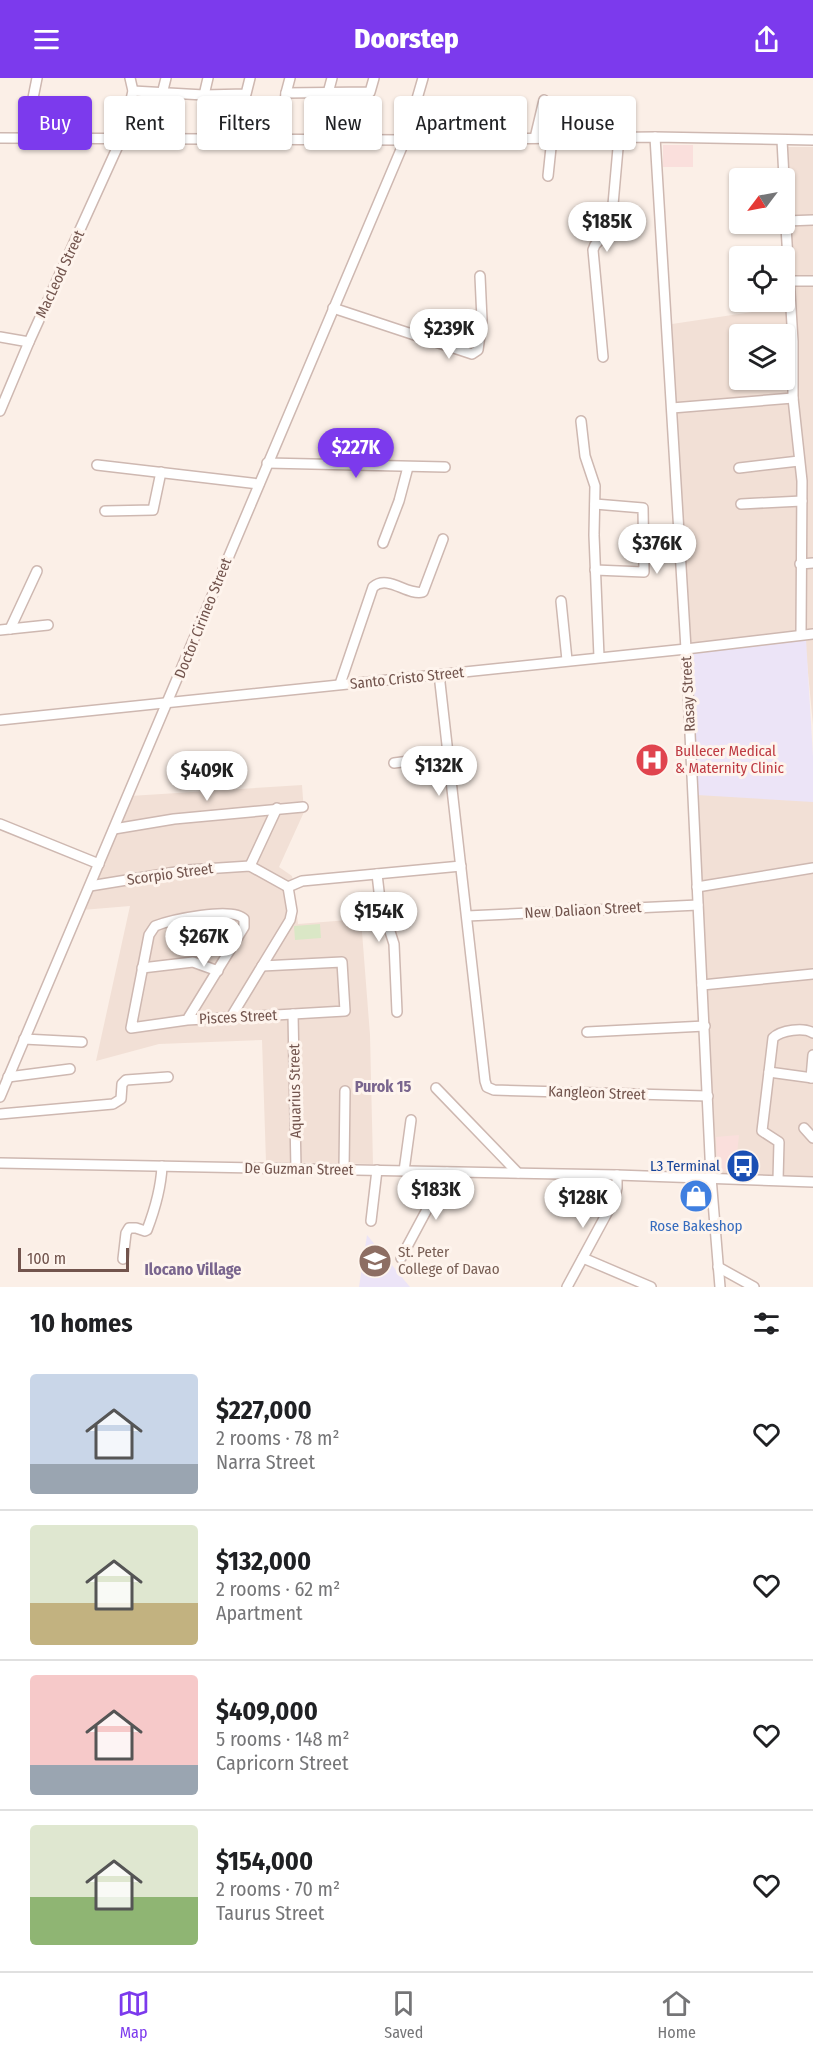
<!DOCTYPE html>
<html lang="en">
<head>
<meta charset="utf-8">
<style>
  body { margin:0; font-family:"Fira Sans Condensed",sans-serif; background:#f2f2f2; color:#202124; height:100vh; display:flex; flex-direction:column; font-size:22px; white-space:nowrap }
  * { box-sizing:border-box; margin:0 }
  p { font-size:20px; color:#757577 }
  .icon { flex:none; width:33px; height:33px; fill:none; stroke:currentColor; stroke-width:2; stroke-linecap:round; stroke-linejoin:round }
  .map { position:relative; height:1209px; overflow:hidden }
  .panel { display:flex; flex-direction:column; background:#fff; flex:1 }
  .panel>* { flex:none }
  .banner { position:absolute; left:18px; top:18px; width:777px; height:54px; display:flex; gap:12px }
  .needle { width:39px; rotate:238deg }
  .tools { position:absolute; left:729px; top:90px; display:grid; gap:12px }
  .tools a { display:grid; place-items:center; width:66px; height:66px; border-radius:6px; background:#fff; box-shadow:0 2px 4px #0004; font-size:30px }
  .scale { position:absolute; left:18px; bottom:15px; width:111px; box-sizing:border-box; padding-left:6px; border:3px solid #72544d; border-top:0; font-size:16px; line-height:21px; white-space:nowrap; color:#72544d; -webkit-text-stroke:4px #fef4ed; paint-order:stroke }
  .price { position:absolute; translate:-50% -51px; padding:0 14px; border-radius:21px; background:#fff; color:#222; font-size:20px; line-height:39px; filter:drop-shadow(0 2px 3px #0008) }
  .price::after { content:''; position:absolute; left:50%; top:36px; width:18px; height:14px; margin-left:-9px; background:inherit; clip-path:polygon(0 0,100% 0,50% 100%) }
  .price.current { background:#7c3aed; color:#fff }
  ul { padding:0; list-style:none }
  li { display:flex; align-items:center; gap:18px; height:150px; padding:0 30px }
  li+li { border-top:2px solid #e0e0e0 }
  li span { display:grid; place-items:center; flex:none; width:168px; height:120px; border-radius:6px; color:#555 }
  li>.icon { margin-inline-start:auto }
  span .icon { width:72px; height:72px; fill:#fffc; stroke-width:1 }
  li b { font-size:26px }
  h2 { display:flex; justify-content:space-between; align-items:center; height:72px; padding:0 30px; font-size:26px }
  .pill { padding:0 21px; border-radius:6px; background:#fff; box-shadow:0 2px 4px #0004; font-size:21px; line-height:54px }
  .pill.current { background:#7c3aed; color:#fff }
  header { display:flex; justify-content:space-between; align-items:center; height:78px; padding:0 30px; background:#7c3aed; color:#fff; font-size:27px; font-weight:800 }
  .tab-bar { display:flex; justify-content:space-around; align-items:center; height:84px; border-top:2px solid #e0e0e0; background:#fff; font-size:16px; color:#757577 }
  .tab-bar a { display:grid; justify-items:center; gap:3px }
  .tab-bar .current { color:#7c3aed }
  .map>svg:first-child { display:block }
</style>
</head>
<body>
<header><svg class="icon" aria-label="menu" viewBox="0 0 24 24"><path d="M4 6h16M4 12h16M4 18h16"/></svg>Doorstep<svg class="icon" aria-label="share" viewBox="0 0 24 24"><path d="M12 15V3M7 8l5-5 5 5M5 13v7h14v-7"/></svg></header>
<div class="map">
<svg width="813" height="1209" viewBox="0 0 813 1209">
  <rect width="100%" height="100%" fill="#fbefe7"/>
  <g fill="#f2e0d6" fill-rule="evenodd">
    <path d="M785,69H813V647L804,553L686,569L672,246L793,228ZM740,256H784V302H740Z"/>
    <polygon points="302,707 304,734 279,789 292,798 298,846 361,841 370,957 373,1086 266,1084 262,962 159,966 96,983 130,828 82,832 130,718"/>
    <polygon points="696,715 813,719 813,1103 710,1098"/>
  </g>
  <g fill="#fadfdc">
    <rect x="663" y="67" width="30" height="22"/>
    <polygon points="739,1057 735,1094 717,1092 716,1059"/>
  </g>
  <g fill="#ece4f7">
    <polygon points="806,561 813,679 813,724 697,717 693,575"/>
    <polygon points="367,1157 410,1209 359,1209"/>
  </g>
  <polygon fill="#dae7c6" points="320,846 321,860 295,862 294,848"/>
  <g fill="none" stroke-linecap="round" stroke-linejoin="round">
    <defs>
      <g id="minor">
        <polyline points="133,13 204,17 246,16 250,0"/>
        <polyline points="286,15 370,14 374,0"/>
        <polyline points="328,15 332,0"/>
        <polyline points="162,16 166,0"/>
        <polyline points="204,17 208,0"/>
        <polyline points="655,59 686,571 711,1099 720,1209"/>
        <polyline points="0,60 405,62 655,59 813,62"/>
        <polyline points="25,60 37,0"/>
        <polyline points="535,60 544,22"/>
        <polyline points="281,61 286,15 290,0"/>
        <polyline points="782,62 784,100"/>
        <polyline points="548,98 552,60"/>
        <polyline points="784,116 793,263 793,320 802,403 801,556"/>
        <polyline points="786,143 813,142"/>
        <polyline points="789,203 813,203"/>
        <polyline points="333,230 472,276 478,272 482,242 480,198"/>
        <polyline points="0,259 29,264"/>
        <polyline points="603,279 593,172 595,167 611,149 619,59"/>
        <polyline points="672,330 793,320"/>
        <polyline points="0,333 29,264 122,59 133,13 130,0"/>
        <polyline points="581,343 585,378 595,408 594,457 599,579"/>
        <polyline points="267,385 445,389"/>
        <polyline points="97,387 259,406"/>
        <polyline points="739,390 799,383"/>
        <polyline points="595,426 643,430 644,494 595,492"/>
        <polyline points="741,426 802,423"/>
        <polyline points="105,433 153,432 161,394"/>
        <polyline points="383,465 399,423 408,389"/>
        <polyline points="644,467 679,467"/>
        <polyline points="800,486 813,485"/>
        <polyline points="561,523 567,582"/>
        <polyline points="10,551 37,493"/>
        <polyline points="0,552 48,547"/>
        <polyline points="439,596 485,1003 487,1009 494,1012 708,1018"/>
        <path d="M340,606L373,509C388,496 407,518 423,514L443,461"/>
        <polyline points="0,642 686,571 813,556"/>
        <polyline points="394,685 448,678"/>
        <polyline points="0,746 99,786"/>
        <polyline points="114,751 174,741 303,729"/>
        <polyline points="250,788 277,730"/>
        <polyline points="377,796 380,822 394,866 397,934"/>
        <polyline points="90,808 188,792 250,788 288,809"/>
        <polyline points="288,809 302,803 461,788"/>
        <polyline points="697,809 813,790"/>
        <polyline points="467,838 698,827"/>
        <polyline points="142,890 193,884 218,893"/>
        <polyline points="702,907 813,896"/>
        <polyline points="293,936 296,1091"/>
        <polyline points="231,939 290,842 292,833 288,809"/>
        <path d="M187,942L244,849V841C233,828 170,842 155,848L149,857L131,950L187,942L345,933L342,884L262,888"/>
        <polyline points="587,954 705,948"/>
        <polyline points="24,961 82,964"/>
        <polyline points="769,994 813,1000"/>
        <polyline points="8,999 70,991"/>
        <polyline points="811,1000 813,977"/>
        <polyline points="436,1010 518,1095"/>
        <polyline points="0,1019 405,62 423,0"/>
        <polyline points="0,1036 113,1026 121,1021 122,1006 126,1002 168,999"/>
        <polyline points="804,1050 813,1060"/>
        <polyline points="0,1085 617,1097 813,1104"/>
        <polyline points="344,1092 345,1013"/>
        <polyline points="404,1093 411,1042"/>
        <path d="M778,1102L779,1064L762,1053L773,960C781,952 804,949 813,955"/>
        <polyline points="371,1143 377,1092"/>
        <polyline points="401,1180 447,1094"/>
        <polyline points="583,1180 651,1209"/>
        <path d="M123,1181L126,1155L129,1150H136L145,1153L147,1152C155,1131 161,1111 162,1088"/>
        <polyline points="718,1189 754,1209"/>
        <polyline points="567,1209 614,1122 617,1110 617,1097"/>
      </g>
    </defs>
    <use href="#minor" stroke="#ceb8b1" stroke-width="12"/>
    <use href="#minor" stroke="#fff" stroke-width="9"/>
  </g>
  <defs>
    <symbol id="hospital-disc" viewBox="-11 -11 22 22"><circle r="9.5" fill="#e0444e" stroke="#fef4ed"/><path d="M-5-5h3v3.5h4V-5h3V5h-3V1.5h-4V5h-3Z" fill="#fff"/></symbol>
    <symbol id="bus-disc" viewBox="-11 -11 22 22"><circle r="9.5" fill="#1a4fb4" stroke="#fef4ed"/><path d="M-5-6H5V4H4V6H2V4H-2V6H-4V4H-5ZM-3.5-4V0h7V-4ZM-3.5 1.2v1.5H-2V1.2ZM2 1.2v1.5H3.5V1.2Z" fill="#fff"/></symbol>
    <symbol id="shop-disc" viewBox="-11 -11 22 22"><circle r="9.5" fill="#3f7fe0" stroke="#fef4ed"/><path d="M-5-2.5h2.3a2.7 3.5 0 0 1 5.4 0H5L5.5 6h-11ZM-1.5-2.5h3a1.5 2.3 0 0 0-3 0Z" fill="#fff"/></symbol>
    <symbol id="university-disc" viewBox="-11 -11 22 22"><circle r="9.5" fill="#8d6e63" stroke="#fef4ed"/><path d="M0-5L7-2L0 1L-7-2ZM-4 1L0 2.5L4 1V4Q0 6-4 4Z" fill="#fff"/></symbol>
  </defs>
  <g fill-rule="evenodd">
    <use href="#hospital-disc" x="633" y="663" width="38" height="38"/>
    <use href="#bus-disc" x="724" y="1069" width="38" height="38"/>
    <use href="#shop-disc" x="677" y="1099" width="38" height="38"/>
    <use href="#university-disc" x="356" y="1164" width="38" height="38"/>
  </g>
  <g text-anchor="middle" stroke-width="6" stroke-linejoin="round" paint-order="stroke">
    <g font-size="15" fill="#72544d" stroke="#fef4ed">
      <text transform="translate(60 196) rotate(-65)" y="5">MacLeod Street</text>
      <text transform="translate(203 540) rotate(-68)" y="5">Doctor Cirineo Street</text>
      <text transform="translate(407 600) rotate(-6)" y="5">Santo Cristo Street</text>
      <text transform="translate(688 616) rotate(-93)" y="5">Rasay Street</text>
      <text transform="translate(170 796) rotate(-8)" y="5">Scorpio Street</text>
      <text transform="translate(583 832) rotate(-3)" y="5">New Daliaon Street</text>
      <text transform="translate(238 939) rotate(-3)" y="5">Pisces Street</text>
      <text transform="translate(295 1013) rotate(-91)" y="5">Aquarius Street</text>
      <text transform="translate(597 1015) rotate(2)" y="5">Kangleon Street</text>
      <text transform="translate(299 1091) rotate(1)" y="5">De Guzman Street</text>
    </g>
    <g font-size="15" fill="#be3a42" stroke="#fef4ed" text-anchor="start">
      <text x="675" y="678">Bullecer Medical<tspan x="675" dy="17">&amp; Maternity Clinic</tspan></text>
    </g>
    <g font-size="15" fill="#164399" stroke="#fef4ed" text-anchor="end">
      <text x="720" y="1093">L3 Terminal</text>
    </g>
    <g font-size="15" fill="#366cbe" stroke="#fef4ed">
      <text x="696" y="1153">Rose Bakeshop</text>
    </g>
    <g font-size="15" fill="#785e54" stroke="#fef4ed" text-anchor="start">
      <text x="398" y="1179">St. Peter<tspan x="398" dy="17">College of Davao</tspan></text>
    </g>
    <g font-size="16" font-weight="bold" fill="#79658e" stroke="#fef4ed">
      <text x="383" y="1014">Purok 15</text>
      <text x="193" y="1197">Ilocano Village</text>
    </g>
  </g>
</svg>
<div class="tools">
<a><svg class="needle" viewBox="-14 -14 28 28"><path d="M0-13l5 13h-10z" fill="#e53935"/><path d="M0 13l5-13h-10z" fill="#757577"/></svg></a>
<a><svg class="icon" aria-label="locate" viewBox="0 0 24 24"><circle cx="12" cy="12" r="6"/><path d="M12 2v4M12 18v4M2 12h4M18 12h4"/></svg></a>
<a><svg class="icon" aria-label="layers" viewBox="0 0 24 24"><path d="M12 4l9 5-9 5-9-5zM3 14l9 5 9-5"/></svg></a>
</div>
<div class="scale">100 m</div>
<b class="price" style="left:607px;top:175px">$185K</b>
<b class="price" style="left:449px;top:282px">$239K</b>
<b class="price current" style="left:356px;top:401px">$227K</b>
<b class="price" style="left:657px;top:497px">$376K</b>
<b class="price" style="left:439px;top:719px">$132K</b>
<b class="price" style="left:207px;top:724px">$409K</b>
<b class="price" style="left:379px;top:865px">$154K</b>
<b class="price" style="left:204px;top:890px">$267K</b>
<b class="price" style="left:436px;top:1143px">$183K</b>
<b class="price" style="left:583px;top:1151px">$128K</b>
<div class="banner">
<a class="pill current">Buy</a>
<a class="pill">Rent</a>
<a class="pill">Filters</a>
<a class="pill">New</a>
<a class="pill">Apartment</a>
<a class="pill">House</a>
</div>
</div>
<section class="panel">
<h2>10 homes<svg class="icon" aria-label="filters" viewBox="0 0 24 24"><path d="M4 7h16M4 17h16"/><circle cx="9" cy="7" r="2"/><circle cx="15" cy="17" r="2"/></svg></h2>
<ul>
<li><span style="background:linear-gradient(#c9d6e8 75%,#9aa5b1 0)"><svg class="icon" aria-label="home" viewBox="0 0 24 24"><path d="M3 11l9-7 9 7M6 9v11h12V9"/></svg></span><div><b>$227,000</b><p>2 rooms · 78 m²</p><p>Narra Street</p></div><svg class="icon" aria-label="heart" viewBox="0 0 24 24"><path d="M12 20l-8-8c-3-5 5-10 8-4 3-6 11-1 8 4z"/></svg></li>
<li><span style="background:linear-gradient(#dfe7d0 65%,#c2b280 0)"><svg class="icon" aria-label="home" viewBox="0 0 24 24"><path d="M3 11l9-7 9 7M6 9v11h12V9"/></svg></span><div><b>$132,000</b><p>2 rooms · 62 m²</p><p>Apartment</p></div><svg class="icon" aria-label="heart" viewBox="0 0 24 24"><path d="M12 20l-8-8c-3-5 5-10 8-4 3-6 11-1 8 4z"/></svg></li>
<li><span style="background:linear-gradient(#f6c9c9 75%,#9aa5b1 0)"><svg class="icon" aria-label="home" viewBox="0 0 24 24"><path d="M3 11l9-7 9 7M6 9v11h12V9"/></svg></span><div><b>$409,000</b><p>5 rooms · 148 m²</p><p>Capricorn Street</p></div><svg class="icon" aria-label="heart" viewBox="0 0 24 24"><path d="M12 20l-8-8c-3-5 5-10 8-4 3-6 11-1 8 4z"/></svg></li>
<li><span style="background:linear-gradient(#dfe7d0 60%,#8fb573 0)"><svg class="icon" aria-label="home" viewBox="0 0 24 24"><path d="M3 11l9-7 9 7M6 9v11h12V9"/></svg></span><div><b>$154,000</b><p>2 rooms · 70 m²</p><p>Taurus Street</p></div><svg class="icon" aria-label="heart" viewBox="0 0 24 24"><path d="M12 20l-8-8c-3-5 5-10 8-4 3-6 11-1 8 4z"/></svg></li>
</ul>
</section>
<nav class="tab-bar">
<a class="current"><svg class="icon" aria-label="map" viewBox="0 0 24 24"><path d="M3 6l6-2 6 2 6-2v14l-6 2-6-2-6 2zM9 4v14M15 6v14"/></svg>Map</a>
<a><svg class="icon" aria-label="saved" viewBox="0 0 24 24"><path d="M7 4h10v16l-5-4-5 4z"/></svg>Saved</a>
<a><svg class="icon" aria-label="home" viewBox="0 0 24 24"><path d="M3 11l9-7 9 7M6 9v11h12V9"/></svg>Home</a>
</nav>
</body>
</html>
